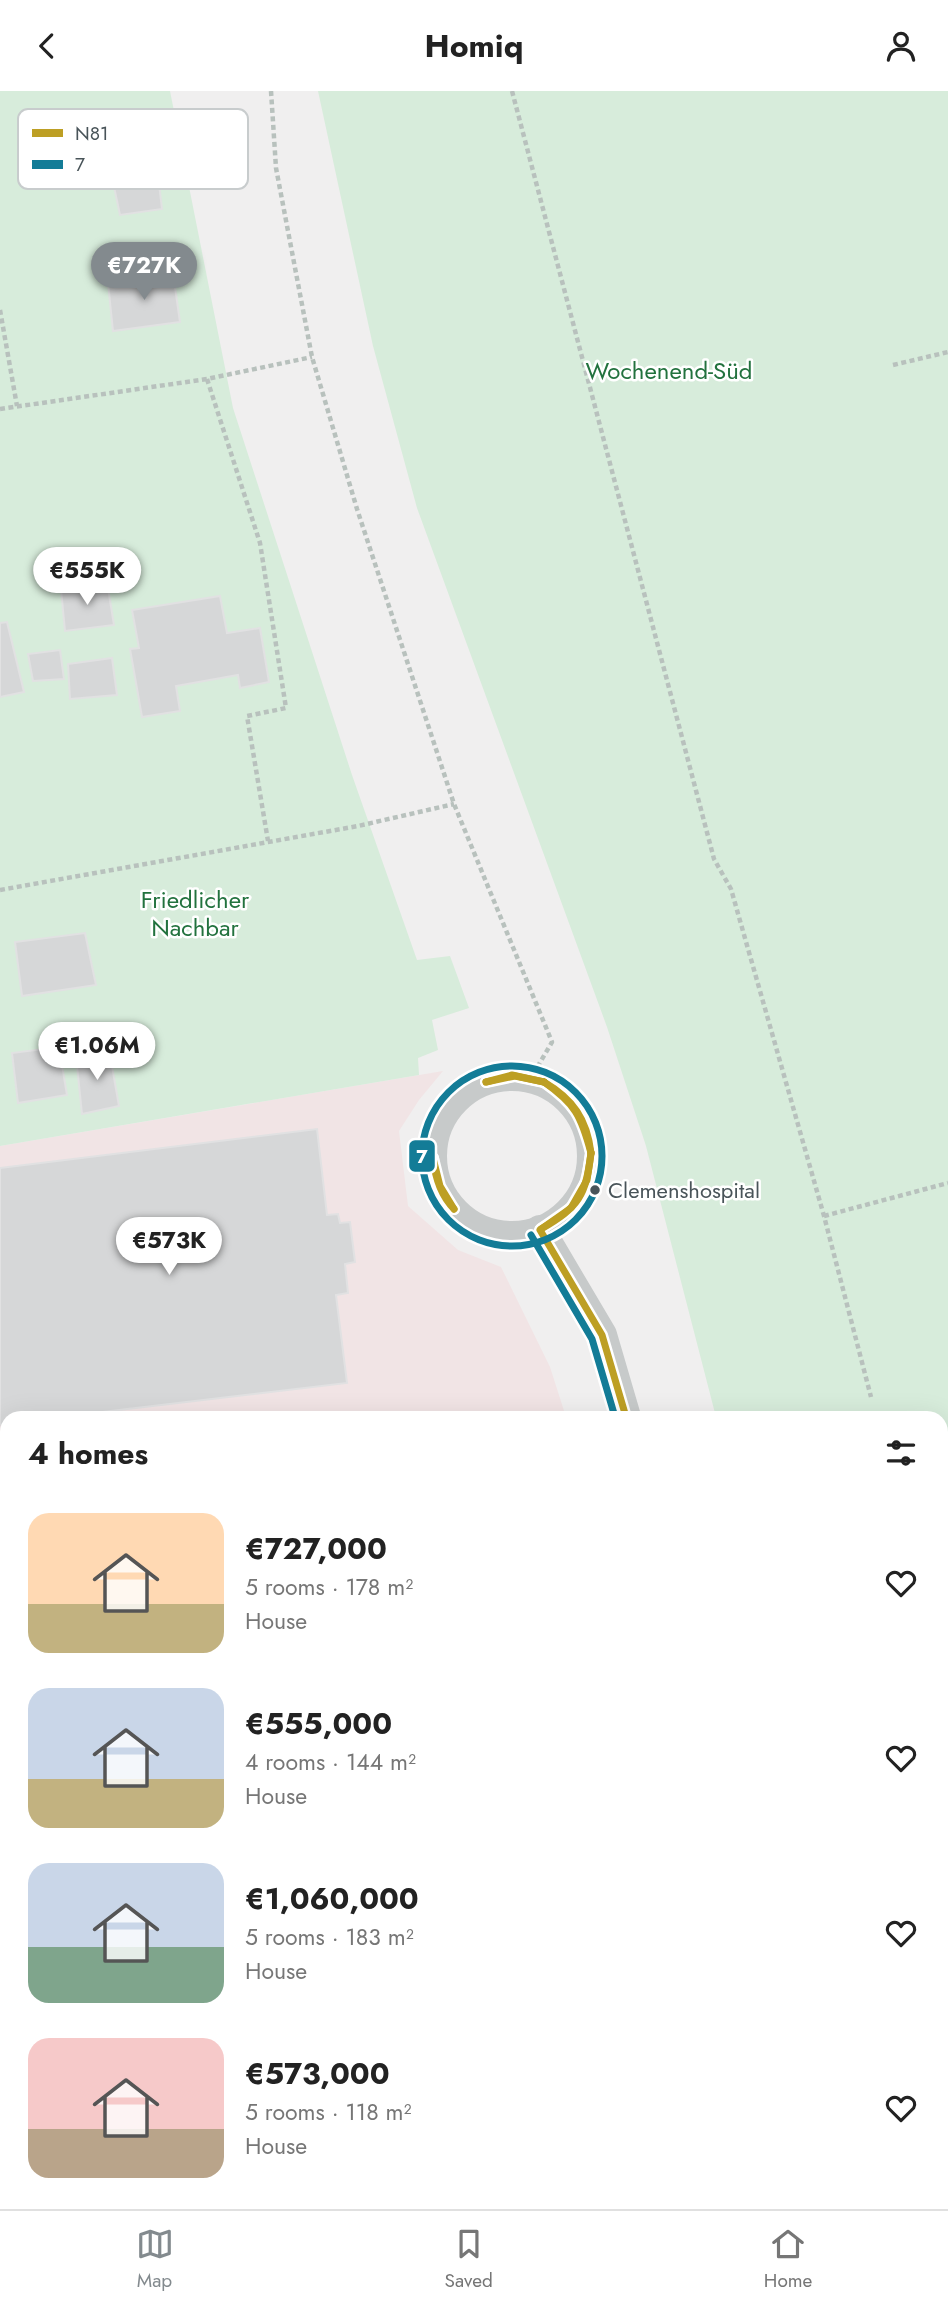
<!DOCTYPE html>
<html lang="en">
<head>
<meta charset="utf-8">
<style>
  body { margin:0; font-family:Jost,sans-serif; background:#f6f6f6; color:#222; height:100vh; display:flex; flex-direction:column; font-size:26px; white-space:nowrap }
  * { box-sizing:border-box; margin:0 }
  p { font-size:23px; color:#767676 }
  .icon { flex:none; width:38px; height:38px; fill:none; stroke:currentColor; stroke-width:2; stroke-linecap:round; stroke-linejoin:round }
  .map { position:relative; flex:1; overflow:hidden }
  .sheet { position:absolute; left:0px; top:1320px; width:948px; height:800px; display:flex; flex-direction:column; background:#fff; border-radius:21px 21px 0 0; box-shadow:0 7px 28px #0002 }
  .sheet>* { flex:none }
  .price { position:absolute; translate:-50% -60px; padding:0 16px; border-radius:24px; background:#fff; color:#222; font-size:23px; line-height:46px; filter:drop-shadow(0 2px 4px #0008) }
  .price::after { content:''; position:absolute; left:50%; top:42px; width:21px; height:16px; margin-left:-10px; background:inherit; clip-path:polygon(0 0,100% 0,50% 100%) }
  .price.on { background:#838a8e; color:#fff }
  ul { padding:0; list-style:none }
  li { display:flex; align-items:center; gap:21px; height:175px; padding:0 28px }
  li span { display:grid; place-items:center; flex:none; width:196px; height:140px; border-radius:21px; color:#555 }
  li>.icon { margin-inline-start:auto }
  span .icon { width:84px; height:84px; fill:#fffc; stroke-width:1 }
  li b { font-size:30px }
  h2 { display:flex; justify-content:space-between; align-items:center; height:84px; padding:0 28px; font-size:30px }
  header { display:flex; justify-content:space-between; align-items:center; height:91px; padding:0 28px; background:#fff; font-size:32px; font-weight:700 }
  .tab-bar { display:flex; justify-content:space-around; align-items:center; height:98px; border-top:2px solid #e0e0e0; background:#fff; font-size:19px; color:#767676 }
  .tab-bar a { display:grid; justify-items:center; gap:4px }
  .tab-bar .on { color:#838a8e }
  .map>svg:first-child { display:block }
</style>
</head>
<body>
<header><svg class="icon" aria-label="back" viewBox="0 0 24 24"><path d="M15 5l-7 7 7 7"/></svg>Homiq<svg class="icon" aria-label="person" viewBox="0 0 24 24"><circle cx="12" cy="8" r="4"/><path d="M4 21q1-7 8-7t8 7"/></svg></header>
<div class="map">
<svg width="948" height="2118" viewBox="0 0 948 2118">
  <rect width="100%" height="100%" fill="#f0efef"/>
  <polygon fill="#f1e4e5" points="443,980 419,1009 399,1040 408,1115 458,1159 501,1176 550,1276 566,1326 7,1326 7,2112 584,2112 581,2118 0,2118 0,1055"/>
  <g fill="#d7ecdb">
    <polygon points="0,0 170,0 233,317 352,684 417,869 450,865 469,917 432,929 438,959 418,967 419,984 0,1055"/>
    <polygon points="318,0 948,0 948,1345 942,1347 942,1326 716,1326 646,1055 607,936 417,417 373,255"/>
  </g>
  <g fill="#d6d7d8" stroke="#e1e1e2" stroke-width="2">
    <polygon points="156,68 162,118 120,124 110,77"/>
    <polygon points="173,182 180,231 113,240 108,192"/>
    <polygon points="107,491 114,534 65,540 61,498"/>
    <polygon points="220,505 227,542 260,537 269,591 240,597 238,584 176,595 180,620 142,626 130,558 139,557 132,519"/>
    <polygon points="7,531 24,601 0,606 0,532"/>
    <polygon points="60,559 64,588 33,590 28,563"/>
    <polygon points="112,567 117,604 70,608 68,573"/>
    <polygon points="85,842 96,894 22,905 15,851"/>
    <polygon points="59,956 67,1004 18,1012 12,962"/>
    <polygon points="109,958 119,1015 82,1023 76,965"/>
    <polygon points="317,1038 327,1124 338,1123 340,1132 350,1131 355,1171 345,1173 348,1202 336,1204 347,1292 60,1326 7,1326 7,1333 0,1334 0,1077"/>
    <polygon points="948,1376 948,1447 942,1449 942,1378"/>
    <polygon points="7,1430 7,2112 166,2112 166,2118 0,2118 0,1431"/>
    <polygon points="942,2107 948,2111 948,2118 885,2118 889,2112 942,2112"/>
    <polygon points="323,2112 512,2112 509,2118 328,2118"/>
  </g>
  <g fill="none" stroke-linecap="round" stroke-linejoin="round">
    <g stroke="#b8c1bd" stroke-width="4.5" stroke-dasharray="5 3.5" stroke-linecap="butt">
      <polyline points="271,0 276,77 312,266 357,418 454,713 552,951 531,987"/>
      <polyline points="512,0 714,768 731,798 824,1125 871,1306"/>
      <polyline points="0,219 17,315"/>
      <polyline points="893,274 948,261"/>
      <polyline points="207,288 260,452 286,617 247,625 268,750"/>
      <polyline points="0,318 207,288 312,266"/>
      <polyline points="0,799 358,735 454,713"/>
      <polyline points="824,1125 948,1092"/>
      <polyline points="942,1906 948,1904"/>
      <polyline points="598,2118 602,2112"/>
    </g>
    <g stroke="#c7caca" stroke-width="30">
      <circle cx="512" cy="1065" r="80"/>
      <polyline points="540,1139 602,1244 626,1326"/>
    </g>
    <g stroke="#c7caca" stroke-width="38">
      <polyline points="942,1960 948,1958"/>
      <polyline points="676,2118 680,2112"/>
      <polyline points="751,2118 756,2112"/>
    </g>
    <defs>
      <g id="bus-1">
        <polyline points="486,991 512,984 544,991"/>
        <polyline points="486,991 515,985 544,991"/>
        <path d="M544,991C573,1008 587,1028 591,1062"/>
        <path d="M544,991C575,1013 581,1024 591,1062"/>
        <polyline points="433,1067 440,1095 454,1118"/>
        <path d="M433,1067C435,1086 441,1105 454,1118"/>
        <polyline points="541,1138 571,1117 587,1089 591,1062"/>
        <path d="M541,1138C579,1116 586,1105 591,1062"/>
        <polyline points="540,1139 602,1244 626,1326"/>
      </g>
      <g id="bus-2">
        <circle cx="512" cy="1065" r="90"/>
        <polyline points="531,1144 592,1248 615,1326"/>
      </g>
    </defs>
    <use href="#bus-1" stroke="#fff" stroke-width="12"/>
    <use href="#bus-2" stroke="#fff" stroke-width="12"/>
    <use href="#bus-1" stroke="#bd9f24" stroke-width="7"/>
    <use href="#bus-2" stroke="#137c97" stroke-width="7"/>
  </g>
  <circle fill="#495459" stroke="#fff" stroke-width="2.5" cx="595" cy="1099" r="6"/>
  <g text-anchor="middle" stroke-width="5" stroke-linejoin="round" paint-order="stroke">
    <g font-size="22" fill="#495459" stroke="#fff" text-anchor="start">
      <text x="608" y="1107">Clemenshospital</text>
    </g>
    <g font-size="24" fill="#22723e" stroke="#fff">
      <text x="669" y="288">Wochenend-Süd</text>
      <text x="195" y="817">Friedlicher<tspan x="195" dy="28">Nachbar</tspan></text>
    </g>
  </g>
  <rect x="18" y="18" width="230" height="80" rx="10" fill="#fff" stroke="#c8cccd" stroke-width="2"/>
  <rect x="32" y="38" width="31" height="8" fill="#bd9f24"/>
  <rect x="32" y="69" width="31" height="9" fill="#137c97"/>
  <g font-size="19" fill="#495459">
    <text x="75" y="49">N81</text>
    <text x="75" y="80">7</text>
  </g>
  <rect stroke="#fff" stroke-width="2.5" x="408" y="1048" width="28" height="34" rx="7" fill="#137c97"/>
  <g font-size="19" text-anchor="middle" font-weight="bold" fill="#fff">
    <text x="422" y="1072">7</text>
  </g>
</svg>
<b class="price on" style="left:144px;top:211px">€727K</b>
<b class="price" style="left:87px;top:516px">€555K</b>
<b class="price" style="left:97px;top:991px">€1.06M</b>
<b class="price" style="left:169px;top:1186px">€573K</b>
<section class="sheet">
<h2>4 homes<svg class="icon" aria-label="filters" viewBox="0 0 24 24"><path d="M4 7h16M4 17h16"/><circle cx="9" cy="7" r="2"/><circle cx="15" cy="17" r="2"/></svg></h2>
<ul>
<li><span style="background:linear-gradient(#ffd9b3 65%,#c2b280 0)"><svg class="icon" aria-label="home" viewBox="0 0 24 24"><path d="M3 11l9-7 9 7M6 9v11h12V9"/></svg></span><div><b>€727,000</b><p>5 rooms · 178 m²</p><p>House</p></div><svg class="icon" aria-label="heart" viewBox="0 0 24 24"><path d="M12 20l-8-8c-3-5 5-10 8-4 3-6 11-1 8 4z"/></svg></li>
<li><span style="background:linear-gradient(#c9d6e8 65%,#c2b280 0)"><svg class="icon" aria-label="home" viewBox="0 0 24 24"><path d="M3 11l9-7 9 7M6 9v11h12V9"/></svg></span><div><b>€555,000</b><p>4 rooms · 144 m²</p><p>House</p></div><svg class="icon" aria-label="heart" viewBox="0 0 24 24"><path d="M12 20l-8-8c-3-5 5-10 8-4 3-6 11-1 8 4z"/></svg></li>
<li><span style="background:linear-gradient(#c9d6e8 60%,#7fa58c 0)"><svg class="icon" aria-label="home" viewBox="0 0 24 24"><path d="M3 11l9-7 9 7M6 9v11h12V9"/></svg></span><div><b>€1,060,000</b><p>5 rooms · 183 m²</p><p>House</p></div><svg class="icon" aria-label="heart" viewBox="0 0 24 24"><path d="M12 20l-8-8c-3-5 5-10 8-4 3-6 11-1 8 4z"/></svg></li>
<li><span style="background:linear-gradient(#f6c9c9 65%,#b9a48a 0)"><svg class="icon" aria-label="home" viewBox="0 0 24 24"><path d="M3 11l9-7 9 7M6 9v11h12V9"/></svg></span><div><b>€573,000</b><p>5 rooms · 118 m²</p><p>House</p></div><svg class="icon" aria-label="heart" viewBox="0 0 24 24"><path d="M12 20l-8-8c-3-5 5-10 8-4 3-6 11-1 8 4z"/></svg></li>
</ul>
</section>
</div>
<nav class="tab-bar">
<a class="on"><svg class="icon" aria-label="map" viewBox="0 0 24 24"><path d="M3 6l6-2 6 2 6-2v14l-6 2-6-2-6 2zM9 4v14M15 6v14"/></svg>Map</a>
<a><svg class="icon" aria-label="saved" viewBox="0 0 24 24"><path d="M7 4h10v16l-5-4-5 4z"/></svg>Saved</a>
<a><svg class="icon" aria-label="home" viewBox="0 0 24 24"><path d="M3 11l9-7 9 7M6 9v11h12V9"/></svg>Home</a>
</nav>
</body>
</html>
